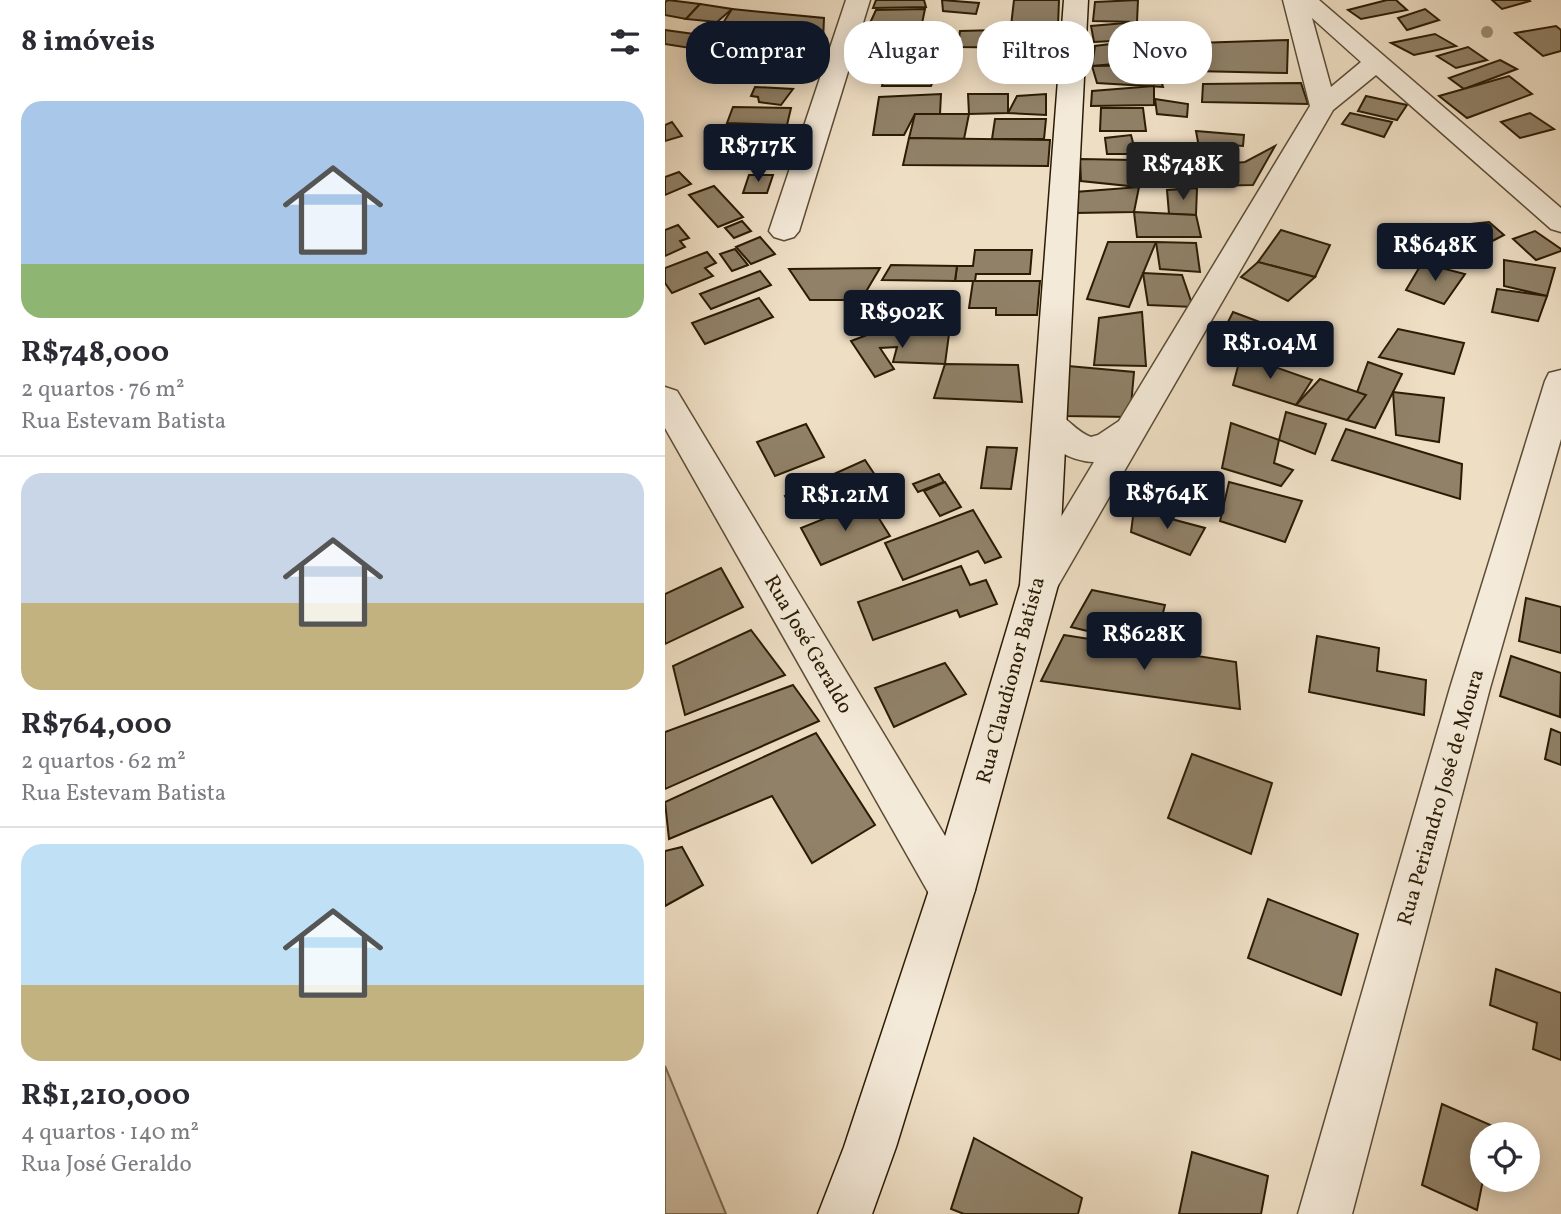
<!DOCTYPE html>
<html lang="pt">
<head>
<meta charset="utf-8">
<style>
  body { margin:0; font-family:Vollkorn,serif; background:#f2f2f3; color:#2b2b33; height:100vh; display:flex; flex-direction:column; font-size:26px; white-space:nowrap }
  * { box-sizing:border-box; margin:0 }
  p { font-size:23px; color:#7c7c81 }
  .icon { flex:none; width:38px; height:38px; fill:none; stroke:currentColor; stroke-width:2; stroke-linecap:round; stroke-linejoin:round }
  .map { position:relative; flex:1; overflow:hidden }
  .sheet { display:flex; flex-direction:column; background:#fff; width:665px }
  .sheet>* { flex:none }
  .top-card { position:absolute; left:21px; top:21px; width:665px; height:63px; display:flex; gap:14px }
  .buttons { position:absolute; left:805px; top:1122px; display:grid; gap:14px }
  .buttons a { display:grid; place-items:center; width:70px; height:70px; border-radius:50%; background:#fff; box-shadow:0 4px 18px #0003; font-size:35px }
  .price { position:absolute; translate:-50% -60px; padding:0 16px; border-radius:7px; background:#111827; color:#fff; font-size:23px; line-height:46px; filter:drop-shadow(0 2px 4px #0008) }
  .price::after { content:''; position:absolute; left:50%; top:42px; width:21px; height:16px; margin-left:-10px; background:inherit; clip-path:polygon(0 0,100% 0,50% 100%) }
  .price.on { background:#222; color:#fff }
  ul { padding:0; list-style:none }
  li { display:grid; align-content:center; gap:14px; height:371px; padding:0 21px }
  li+li { border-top:2px solid #e1e1e2 }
  li span { display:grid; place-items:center; height:217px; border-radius:21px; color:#555 }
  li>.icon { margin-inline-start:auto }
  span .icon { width:126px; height:126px; fill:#fffc; stroke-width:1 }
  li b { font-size:30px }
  h2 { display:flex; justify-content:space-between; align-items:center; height:84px; padding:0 21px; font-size:30px }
  .pill { padding:0 24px; border-radius:28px; background:#fff; box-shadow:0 4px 18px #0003; font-size:24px; line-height:63px }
  .pill.on { background:#111827; color:#fff }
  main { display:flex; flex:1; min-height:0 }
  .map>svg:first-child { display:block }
</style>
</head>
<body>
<main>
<section class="sheet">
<h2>8 imóveis<svg class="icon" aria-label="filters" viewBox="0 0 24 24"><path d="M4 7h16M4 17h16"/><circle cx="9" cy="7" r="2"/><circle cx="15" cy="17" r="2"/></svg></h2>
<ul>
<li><span style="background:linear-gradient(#a9c7e8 75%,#8fb573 0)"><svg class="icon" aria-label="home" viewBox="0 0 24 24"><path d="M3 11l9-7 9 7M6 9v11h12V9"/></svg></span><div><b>R$748,000</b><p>2 quartos · 76 m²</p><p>Rua Estevam Batista</p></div></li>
<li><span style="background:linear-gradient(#c9d6e8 60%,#c2b280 0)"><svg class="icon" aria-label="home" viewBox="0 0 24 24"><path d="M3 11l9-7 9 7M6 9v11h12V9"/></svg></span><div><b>R$764,000</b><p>2 quartos · 62 m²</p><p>Rua Estevam Batista</p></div></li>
<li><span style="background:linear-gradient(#bfe0f5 65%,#c2b280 0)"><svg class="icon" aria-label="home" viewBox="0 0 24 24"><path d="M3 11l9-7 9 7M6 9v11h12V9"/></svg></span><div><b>R$1,210,000</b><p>4 quartos · 140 m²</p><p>Rua José Geraldo</p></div></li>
</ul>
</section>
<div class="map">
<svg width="896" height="1214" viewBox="0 0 896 1214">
  <rect width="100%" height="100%" fill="#eedec4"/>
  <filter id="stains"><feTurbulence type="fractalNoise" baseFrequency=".00286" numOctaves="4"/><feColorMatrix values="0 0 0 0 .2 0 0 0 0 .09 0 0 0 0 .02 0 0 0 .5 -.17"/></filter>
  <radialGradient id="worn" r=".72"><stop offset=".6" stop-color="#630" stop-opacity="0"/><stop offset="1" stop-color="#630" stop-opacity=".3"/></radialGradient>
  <polygon fill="#cdbda4" stroke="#7c6c54" stroke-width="2" points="0,1066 61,1214 0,1214"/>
  <g fill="#908168" stroke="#2b1c05" stroke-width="2">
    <polygon points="3,0 35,4 21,19 0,15 0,2"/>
    <polygon points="211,0 259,0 261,7 208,8"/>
    <polygon points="277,0 314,3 311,14 278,11"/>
    <polygon points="349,0 394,0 393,26 346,26"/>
    <polygon points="473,0 472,22 428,21 430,2"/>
    <polygon points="722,0 731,0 742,10 696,19 683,10"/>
    <polygon points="827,0 864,0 865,1 837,9"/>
    <polygon points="35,4 67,9 52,22 21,19"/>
    <polygon points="67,9 159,18 158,42 56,26"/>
    <polygon points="260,9 256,28 209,28 210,23 205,23 211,10"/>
    <polygon points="760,9 774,20 742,30 733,18"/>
    <polygon points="472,22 486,39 429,42 426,26"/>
    <polygon points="891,26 896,30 896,51 878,56 850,33"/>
    <polygon points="78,28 104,34 92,50 72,47 75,43 63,43"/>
    <polygon points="368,29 372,48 293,47 295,31"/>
    <polygon points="0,30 51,37 38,50 0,44"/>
    <polygon points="212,31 255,31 254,43 211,44"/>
    <polygon points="770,34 791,46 749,55 726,43"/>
    <polygon points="476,40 482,61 427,66 430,46"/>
    <polygon points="623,40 622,73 528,71 531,43"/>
    <polygon points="103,43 152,49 141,65 95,58"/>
    <polygon points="803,47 822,60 791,68 772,56"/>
    <polygon points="79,52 88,61 141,65 131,79 80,73 85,68 78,66"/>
    <polygon points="835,60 852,69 799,89 784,78"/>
    <polygon points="492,65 498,87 432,83 427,66"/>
    <polygon points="221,70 272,71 266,86 217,86"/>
    <polygon points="844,76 867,94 802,118 774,96"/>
    <polygon points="636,83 643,104 537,102 538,84"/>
    <polygon points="489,86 489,105 426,106 427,91"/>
    <polygon points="90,87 128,89 116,105 94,102 93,97 86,96"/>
    <polygon points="276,94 275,114 250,114 239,135 208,135 214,97"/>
    <polygon points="303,94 343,94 343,113 304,114"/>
    <polygon points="381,94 381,115 343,113 352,96"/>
    <polygon points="701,96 742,105 732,120 693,111"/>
    <polygon points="490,99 523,104 522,117 492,114"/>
    <polygon points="68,107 126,108 122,125 62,123"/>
    <polygon points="436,108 478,108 481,131 435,131"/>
    <polygon points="685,113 727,122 719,137 677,124"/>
    <polygon points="865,113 889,129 855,138 836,122"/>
    <polygon points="250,114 304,114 299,139 244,138"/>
    <polygon points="330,119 381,119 379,139 327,139"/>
    <polygon points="7,122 17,136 0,141 0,125"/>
    <polygon points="68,129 119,132 112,156 56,154"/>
    <polygon points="531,131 579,135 578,146 551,144 559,164 580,162 610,146 588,185 541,186"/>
    <polygon points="466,135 471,154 442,154 440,138"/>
    <polygon points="244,138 385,140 383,166 238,165"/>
    <polygon points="415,159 469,160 474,187 416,181"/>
    <polygon points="14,172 26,184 0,195 0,177"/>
    <polygon points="84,175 108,175 102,193 78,193"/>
    <polygon points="49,186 78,217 53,227 24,195"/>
    <polygon points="474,187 469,212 410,213 410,192"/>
    <polygon points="532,188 531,215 504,214 502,190"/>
    <polygon points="469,212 531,215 536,237 472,237"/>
    <polygon points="77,221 86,231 69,238 60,228"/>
    <polygon points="824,222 839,235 812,249 786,226"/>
    <polygon points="13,225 24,238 15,241 20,247 0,256 0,230"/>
    <polygon points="616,230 665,245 650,277 593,262"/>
    <polygon points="870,231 896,249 896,251 871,260 848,239"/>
    <polygon points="95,237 110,254 86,264 71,247"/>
    <polygon points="443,242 491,242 464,307 422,299"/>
    <polygon points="491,242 531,243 535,272 495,269"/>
    <polygon points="70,249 83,265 67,271 55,254"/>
    <polygon points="310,250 367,250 365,274 311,274 310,281 290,281 292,266 308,266"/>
    <polygon points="42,252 51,263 40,268 48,276 7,293 0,283 0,268"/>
    <polygon points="839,260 890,268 882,296 839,286"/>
    <polygon points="593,262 650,277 623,301 576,277"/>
    <polygon points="757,263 800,274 779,304 741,290"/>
    <polygon points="226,265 292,266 290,281 217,280"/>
    <polygon points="215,268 196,300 145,300 124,269"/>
    <polygon points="95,271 106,285 46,309 35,294"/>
    <polygon points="478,273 517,275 528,307 483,305"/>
    <polygon points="308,281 375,281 372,315 331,315 331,308 304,308"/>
    <polygon points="832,289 882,296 873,321 827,312"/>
    <polygon points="94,298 108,317 40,344 27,323"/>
    <polygon points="477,312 481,366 429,365 434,318"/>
    <polygon points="568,312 632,336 607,355 557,334"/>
    <polygon points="219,315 256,315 253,331 215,331"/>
    <polygon points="733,329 799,343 789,374 714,357"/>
    <polygon points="207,333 284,334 280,364 228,362 232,347 215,348 229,369 210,377 186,341"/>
    <polygon points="576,355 647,380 631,405 568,385"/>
    <polygon points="703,362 737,374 710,428 682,420"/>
    <polygon points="280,364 353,365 357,402 269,398"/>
    <polygon points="403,366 469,372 465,417 399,416"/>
    <polygon points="655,379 701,395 682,420 631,405"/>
    <polygon points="728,392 779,398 774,442 731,435"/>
    <polygon points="621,412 661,424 650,454 614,440"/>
    <polygon points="566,423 614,440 609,463 628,470 616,486 557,468"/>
    <polygon points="141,424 159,457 110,476 92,442"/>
    <polygon points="681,429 797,464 795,499 667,460"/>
    <polygon points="322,447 352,448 346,489 316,488"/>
    <polygon points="200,460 218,487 149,516 142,504 128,510 120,496"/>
    <polygon points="274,474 279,482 253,492 248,484"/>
    <polygon points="280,482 296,507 275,516 259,491"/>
    <polygon points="564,482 637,501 620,542 555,521"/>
    <polygon points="203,501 225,536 156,565 136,528"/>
    <polygon points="469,509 540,528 525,555 466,532"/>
    <polygon points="308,510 336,557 320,563 313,551 238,580 220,543"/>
    <polygon points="296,566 305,585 321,580 332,604 295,617 292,610 208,640 193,602"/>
    <polygon points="56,568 78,607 0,644 0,594"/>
    <polygon points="427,590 500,605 489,647 406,627"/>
    <polygon points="861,598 896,607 896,653 854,641"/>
    <polygon points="86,630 120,675 20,715 8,666"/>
    <polygon points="399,635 571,662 575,709 376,681"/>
    <polygon points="652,636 714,648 712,671 761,680 759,715 644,692"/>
    <polygon points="846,656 896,673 895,717 835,696"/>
    <polygon points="280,663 301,694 229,727 210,688"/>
    <polygon points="128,685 154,721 0,789 0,732"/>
    <polygon points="886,729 896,733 896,765 880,759"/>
    <polygon points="151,733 210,825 147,863 107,796 4,839 0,802"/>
    <polygon points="527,754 607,783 586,854 503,818"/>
    <polygon points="17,847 38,885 0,906 0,851"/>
    <polygon points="603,899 693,934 676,995 583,958"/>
    <polygon points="831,969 896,993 896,1060 868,1049 872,1023 825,1005"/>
    <polygon points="777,1104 830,1127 828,1134 817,1134 818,1180 812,1210 757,1185"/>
    <polygon points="309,1138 417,1198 413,1214 299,1214 286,1209"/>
    <polygon points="527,1152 603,1176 596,1214 514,1214"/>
  </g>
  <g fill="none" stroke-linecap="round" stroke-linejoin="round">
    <defs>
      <g id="minor">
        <polygon points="181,0 205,0 134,231 129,237 119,240 109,237 104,231"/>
        <path d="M618,0H654L896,208V232L886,229L711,75L668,110L387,596L374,600L361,596L355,585L429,462C404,461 380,446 368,424L373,415C401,407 403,428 426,437L433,435L454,421L645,106ZM647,18L696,62L666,87Z"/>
        <polygon points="896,370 896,439 825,688 687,1214 633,1214 785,688 880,381 884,373"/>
        <polygon points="0,387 12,391 303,874 310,890 303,906 287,912 271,906 0,428"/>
      </g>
      <polygon id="secondary" points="399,0 423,0 393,585 310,890 231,1147 207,1214 153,1214 179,1147 264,890 355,585"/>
    </defs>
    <use href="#minor" stroke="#5c4c35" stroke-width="3"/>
    <use href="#secondary" stroke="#2b1c05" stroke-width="3"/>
    <use href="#minor" fill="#f4ead9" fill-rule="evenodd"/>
    <use href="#secondary" fill="#f4ead9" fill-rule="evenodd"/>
  </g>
  <circle fill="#9e8e75" cx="822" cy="32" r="6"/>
  <g text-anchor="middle" stroke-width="5" stroke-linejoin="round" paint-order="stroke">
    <g font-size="21" fill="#2b1c05" stroke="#f4ead9">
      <text transform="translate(144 644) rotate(60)" y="7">Rua José Geraldo</text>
      <text transform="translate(345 680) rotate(-75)" y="7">Rua Claudionor Batista</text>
      <text transform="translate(775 797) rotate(-74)" y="7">Rua Periandro José de Moura</text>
    </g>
  </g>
  <rect width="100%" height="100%" filter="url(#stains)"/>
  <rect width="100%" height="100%" fill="url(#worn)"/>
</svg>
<div class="buttons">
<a><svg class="icon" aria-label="locate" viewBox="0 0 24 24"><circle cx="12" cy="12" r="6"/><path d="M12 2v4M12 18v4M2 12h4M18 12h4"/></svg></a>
</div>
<b class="price" style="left:93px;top:184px">R$717K</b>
<b class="price on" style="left:518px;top:202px">R$748K</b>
<b class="price" style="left:770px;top:283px">R$648K</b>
<b class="price" style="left:237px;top:350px">R$902K</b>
<b class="price" style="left:605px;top:381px">R$1.04M</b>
<b class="price" style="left:502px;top:531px">R$764K</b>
<b class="price" style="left:180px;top:533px">R$1.21M</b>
<b class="price" style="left:479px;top:672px">R$628K</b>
<div class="top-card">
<a class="pill on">Comprar</a>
<a class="pill">Alugar</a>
<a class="pill">Filtros</a>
<a class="pill">Novo</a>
</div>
</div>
</main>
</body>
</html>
